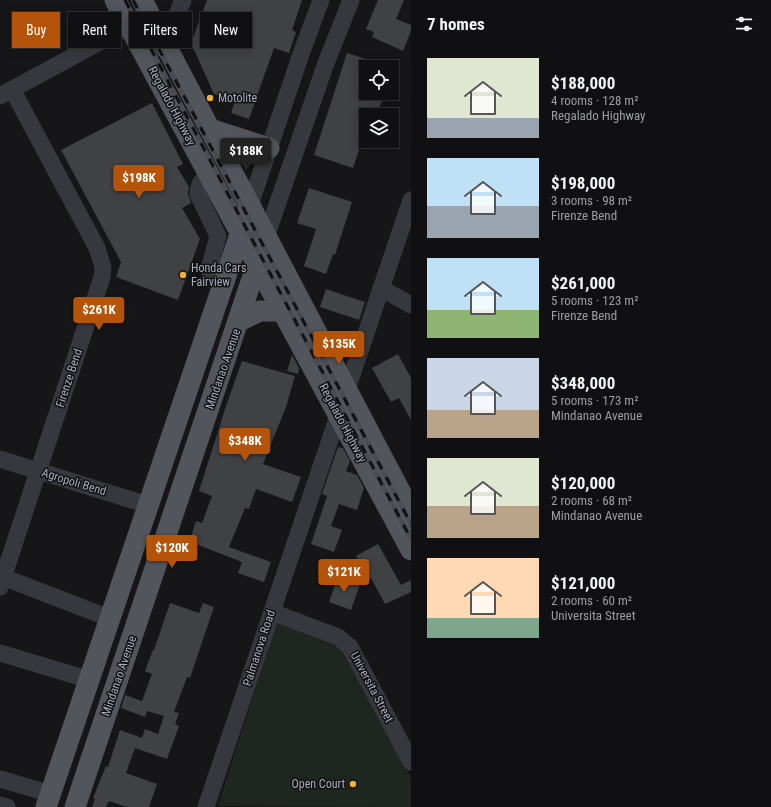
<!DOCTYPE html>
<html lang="en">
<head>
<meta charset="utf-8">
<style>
  body { margin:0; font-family:"Roboto Condensed",sans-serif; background:#19191b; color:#f1f3f6; height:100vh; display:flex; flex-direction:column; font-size:15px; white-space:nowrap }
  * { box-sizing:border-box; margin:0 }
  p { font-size:13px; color:#9c9d9f }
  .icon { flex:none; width:22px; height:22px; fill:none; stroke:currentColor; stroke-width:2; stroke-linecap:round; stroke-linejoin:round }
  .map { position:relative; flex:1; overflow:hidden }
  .side { display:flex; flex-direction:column; background:#101012; width:360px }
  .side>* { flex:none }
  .top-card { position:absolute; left:12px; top:12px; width:339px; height:36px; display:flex; gap:8px }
  .controls { position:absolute; left:359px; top:60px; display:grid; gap:8px }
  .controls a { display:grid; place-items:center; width:40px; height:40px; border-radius:0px; background:#101012; box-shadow:0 2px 10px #0003,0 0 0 1px #303032; font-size:20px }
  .price { position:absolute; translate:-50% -34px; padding:0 9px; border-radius:4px; background:#b45309; color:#fff; font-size:13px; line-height:26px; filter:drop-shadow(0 1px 2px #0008) }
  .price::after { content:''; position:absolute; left:50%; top:24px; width:12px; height:9px; margin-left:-6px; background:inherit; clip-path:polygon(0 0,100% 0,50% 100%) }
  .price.active { background:#222; color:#fff }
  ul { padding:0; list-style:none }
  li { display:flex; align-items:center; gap:12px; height:100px; padding:0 16px }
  li span { display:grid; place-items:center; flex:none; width:112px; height:80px; border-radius:0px; color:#555 }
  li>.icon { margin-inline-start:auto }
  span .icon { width:48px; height:48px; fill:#fffc; stroke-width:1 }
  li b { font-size:17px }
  h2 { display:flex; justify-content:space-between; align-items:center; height:48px; padding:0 16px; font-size:17px }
  .pill { padding:0 14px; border-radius:0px; background:#101012; box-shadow:0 2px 10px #0003,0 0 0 1px #303032; font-size:14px; line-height:36px }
  .pill.active { background:#b45309; color:#fff }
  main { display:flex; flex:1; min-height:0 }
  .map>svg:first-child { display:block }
</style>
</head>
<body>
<main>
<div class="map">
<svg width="411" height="807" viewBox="0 0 411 807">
  <rect width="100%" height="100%" fill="#161618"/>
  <polygon fill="#1e261f" points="277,620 346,651 411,778 411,807 218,806"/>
  <g fill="#404145">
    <polygon points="207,0 302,0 292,30 296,32 289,53 274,48 249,119 231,113 235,101 214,94 191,43"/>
    <polygon points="378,0 404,0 396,19 411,25 411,31 403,51 372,37 374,32 366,29"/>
    <polygon points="347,53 366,59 366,93 383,98 377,115 366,115 366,129 353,168 314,155"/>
    <polygon points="152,103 183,164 177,167 189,187 188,194 191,203 182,208 200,239 178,300 116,277 121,262 61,150"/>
    <polygon points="309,188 352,202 335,255 333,254 326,274 304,266 316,229 297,223"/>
    <polygon points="326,289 365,302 359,320 320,307"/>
    <polygon points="398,354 411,378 411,420 399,398 391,402 372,368"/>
    <polygon points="292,355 299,368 298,374 287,371"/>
    <polygon points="242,361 295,376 286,407 263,464 301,477 292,502 256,489 249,509 245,508 229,547 271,562 264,582 238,573 242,562 193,543 195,538 191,537 196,521 202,523 212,496 199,491 226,406"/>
    <polygon points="338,447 343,448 350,461 346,471 357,475 364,488 357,510 339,504 331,526 342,530 334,552 311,544 327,496 322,494"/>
    <polygon points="378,544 401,585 411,580 411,592 385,604 371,578 369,579 356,556"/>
    <polygon points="338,576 360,584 351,610 329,602"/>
    <polygon points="170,603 199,613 203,603 214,607 195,663 190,678 187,677 174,712 179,713 175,724 179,726 167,759 135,748 126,773 157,784 149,807 127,807 109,801 106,807 92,807 95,799 93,798 106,766 108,767 120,730 142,738 145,729 158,734 164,716 147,711 145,717 121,708 125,695 142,701 152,674 145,671 153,650 154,650"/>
  </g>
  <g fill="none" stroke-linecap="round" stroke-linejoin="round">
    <g stroke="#37383d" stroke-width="17">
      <polyline points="144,54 165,44 183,0"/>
      <polyline points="0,96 129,26"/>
      <path d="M209,174C202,180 198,185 198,194L218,236L209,269L211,274L223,283"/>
      <polyline points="250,205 301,54 321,0"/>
      <polyline points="266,237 326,63 351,0"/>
      <polyline points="381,288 411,305"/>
      <polyline points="0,459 148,505"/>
      <polyline points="3,577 109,618"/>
      <polyline points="0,587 102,277 103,267 97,248 12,89"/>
      <polyline points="272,612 338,637 350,647 411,762"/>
      <polyline points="0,653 90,680"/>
      <polyline points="0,779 51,794"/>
      <polyline points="0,805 7,807"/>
      <polyline points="206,807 411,200"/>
    </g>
    <g stroke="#53555c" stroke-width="21">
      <polyline points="115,0 411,550"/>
      <polyline points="142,0 411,512"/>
      <polyline points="210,129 269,148"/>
      <polyline points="239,321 260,311 282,311"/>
      <polyline points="46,807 250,205"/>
      <polyline points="75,807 266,237"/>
    </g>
    <defs>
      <g id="rail">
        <polyline points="125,0 411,539"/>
        <polyline points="133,0 411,524"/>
      </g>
    </defs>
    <use href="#rail" stroke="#4a4c52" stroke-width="4.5"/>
    <use href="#rail" stroke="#111113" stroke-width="3" stroke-dasharray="9" stroke-linecap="butt"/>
  </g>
  <g fill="#f2b134" stroke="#111113" stroke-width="1.5">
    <circle cx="210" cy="98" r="4"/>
    <circle cx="183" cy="275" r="4"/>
    <circle cx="353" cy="784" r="4"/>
  </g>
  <g text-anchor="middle" stroke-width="3" stroke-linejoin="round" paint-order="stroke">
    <g font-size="12" fill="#a8adb8" stroke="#111113" text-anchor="start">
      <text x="218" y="102">Motolite</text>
      <text x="191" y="272">Honda Cars<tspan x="191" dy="14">Fairview</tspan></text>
      <text x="345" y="788" text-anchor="end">Open Court</text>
    </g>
    <g font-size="12" fill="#a8adb8" stroke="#111113">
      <text transform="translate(172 106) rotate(62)" y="4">Regalado Highway</text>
      <text transform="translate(223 369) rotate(-71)" y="4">Mindanao Avenue</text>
      <text transform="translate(69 378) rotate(-72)" y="4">Firenze Bend</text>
      <text transform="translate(343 423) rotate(62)" y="4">Regalado Highway</text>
      <text transform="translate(74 482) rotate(17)" y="4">Agropoli Bend</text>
      <text transform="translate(259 648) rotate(-72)" y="4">Palmanova Road</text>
      <text transform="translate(119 676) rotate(-71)" y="4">Mindanao Avenue</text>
      <text transform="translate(372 687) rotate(62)" y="4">Universita Street</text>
    </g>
  </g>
</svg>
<div class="controls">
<a><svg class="icon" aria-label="locate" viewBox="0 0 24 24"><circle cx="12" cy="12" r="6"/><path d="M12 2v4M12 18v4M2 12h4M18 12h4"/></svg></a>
<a><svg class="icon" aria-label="layers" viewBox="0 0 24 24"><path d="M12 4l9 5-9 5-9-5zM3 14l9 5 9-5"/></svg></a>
</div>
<b class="price active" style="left:246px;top:172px">$188K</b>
<b class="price" style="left:139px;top:199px">$198K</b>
<b class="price" style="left:99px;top:331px">$261K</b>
<b class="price" style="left:339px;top:365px">$135K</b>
<b class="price" style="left:245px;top:462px">$348K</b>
<b class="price" style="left:172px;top:569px">$120K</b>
<b class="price" style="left:344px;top:593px">$121K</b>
<div class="top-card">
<a class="pill active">Buy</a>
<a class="pill">Rent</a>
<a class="pill">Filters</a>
<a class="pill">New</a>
</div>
</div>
<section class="side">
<h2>7 homes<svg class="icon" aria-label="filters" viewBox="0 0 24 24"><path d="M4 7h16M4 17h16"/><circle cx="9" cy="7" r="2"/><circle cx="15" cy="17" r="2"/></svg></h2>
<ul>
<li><span style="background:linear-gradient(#dfe7d0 75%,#9aa5b1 0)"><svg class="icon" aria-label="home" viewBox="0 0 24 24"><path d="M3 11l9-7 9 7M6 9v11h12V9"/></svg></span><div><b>$188,000</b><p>4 rooms · 128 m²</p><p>Regalado Highway</p></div></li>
<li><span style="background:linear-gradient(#bfe0f5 60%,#9aa5b1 0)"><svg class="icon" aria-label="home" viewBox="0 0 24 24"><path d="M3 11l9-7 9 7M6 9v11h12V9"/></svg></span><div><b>$198,000</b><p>3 rooms · 98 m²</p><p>Firenze Bend</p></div></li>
<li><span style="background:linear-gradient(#bfe0f5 65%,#8fb573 0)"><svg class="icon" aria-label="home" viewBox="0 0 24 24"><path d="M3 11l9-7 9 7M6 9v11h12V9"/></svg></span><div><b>$261,000</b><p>5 rooms · 123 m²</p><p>Firenze Bend</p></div></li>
<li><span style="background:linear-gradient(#c9d6e8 65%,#b9a48a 0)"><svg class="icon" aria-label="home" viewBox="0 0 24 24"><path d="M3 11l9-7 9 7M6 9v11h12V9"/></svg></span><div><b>$348,000</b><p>5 rooms · 173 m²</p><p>Mindanao Avenue</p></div></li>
<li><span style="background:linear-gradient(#dfe7d0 60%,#b9a48a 0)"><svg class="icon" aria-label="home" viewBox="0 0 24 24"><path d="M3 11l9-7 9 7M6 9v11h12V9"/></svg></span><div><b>$120,000</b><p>2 rooms · 68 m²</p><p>Mindanao Avenue</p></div></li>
<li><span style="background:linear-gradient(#ffd9b3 75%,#7fa58c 0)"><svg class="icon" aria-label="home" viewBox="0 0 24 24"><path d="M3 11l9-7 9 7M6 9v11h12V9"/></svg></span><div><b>$121,000</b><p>2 rooms · 60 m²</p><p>Universita Street</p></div></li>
</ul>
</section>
</main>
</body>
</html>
